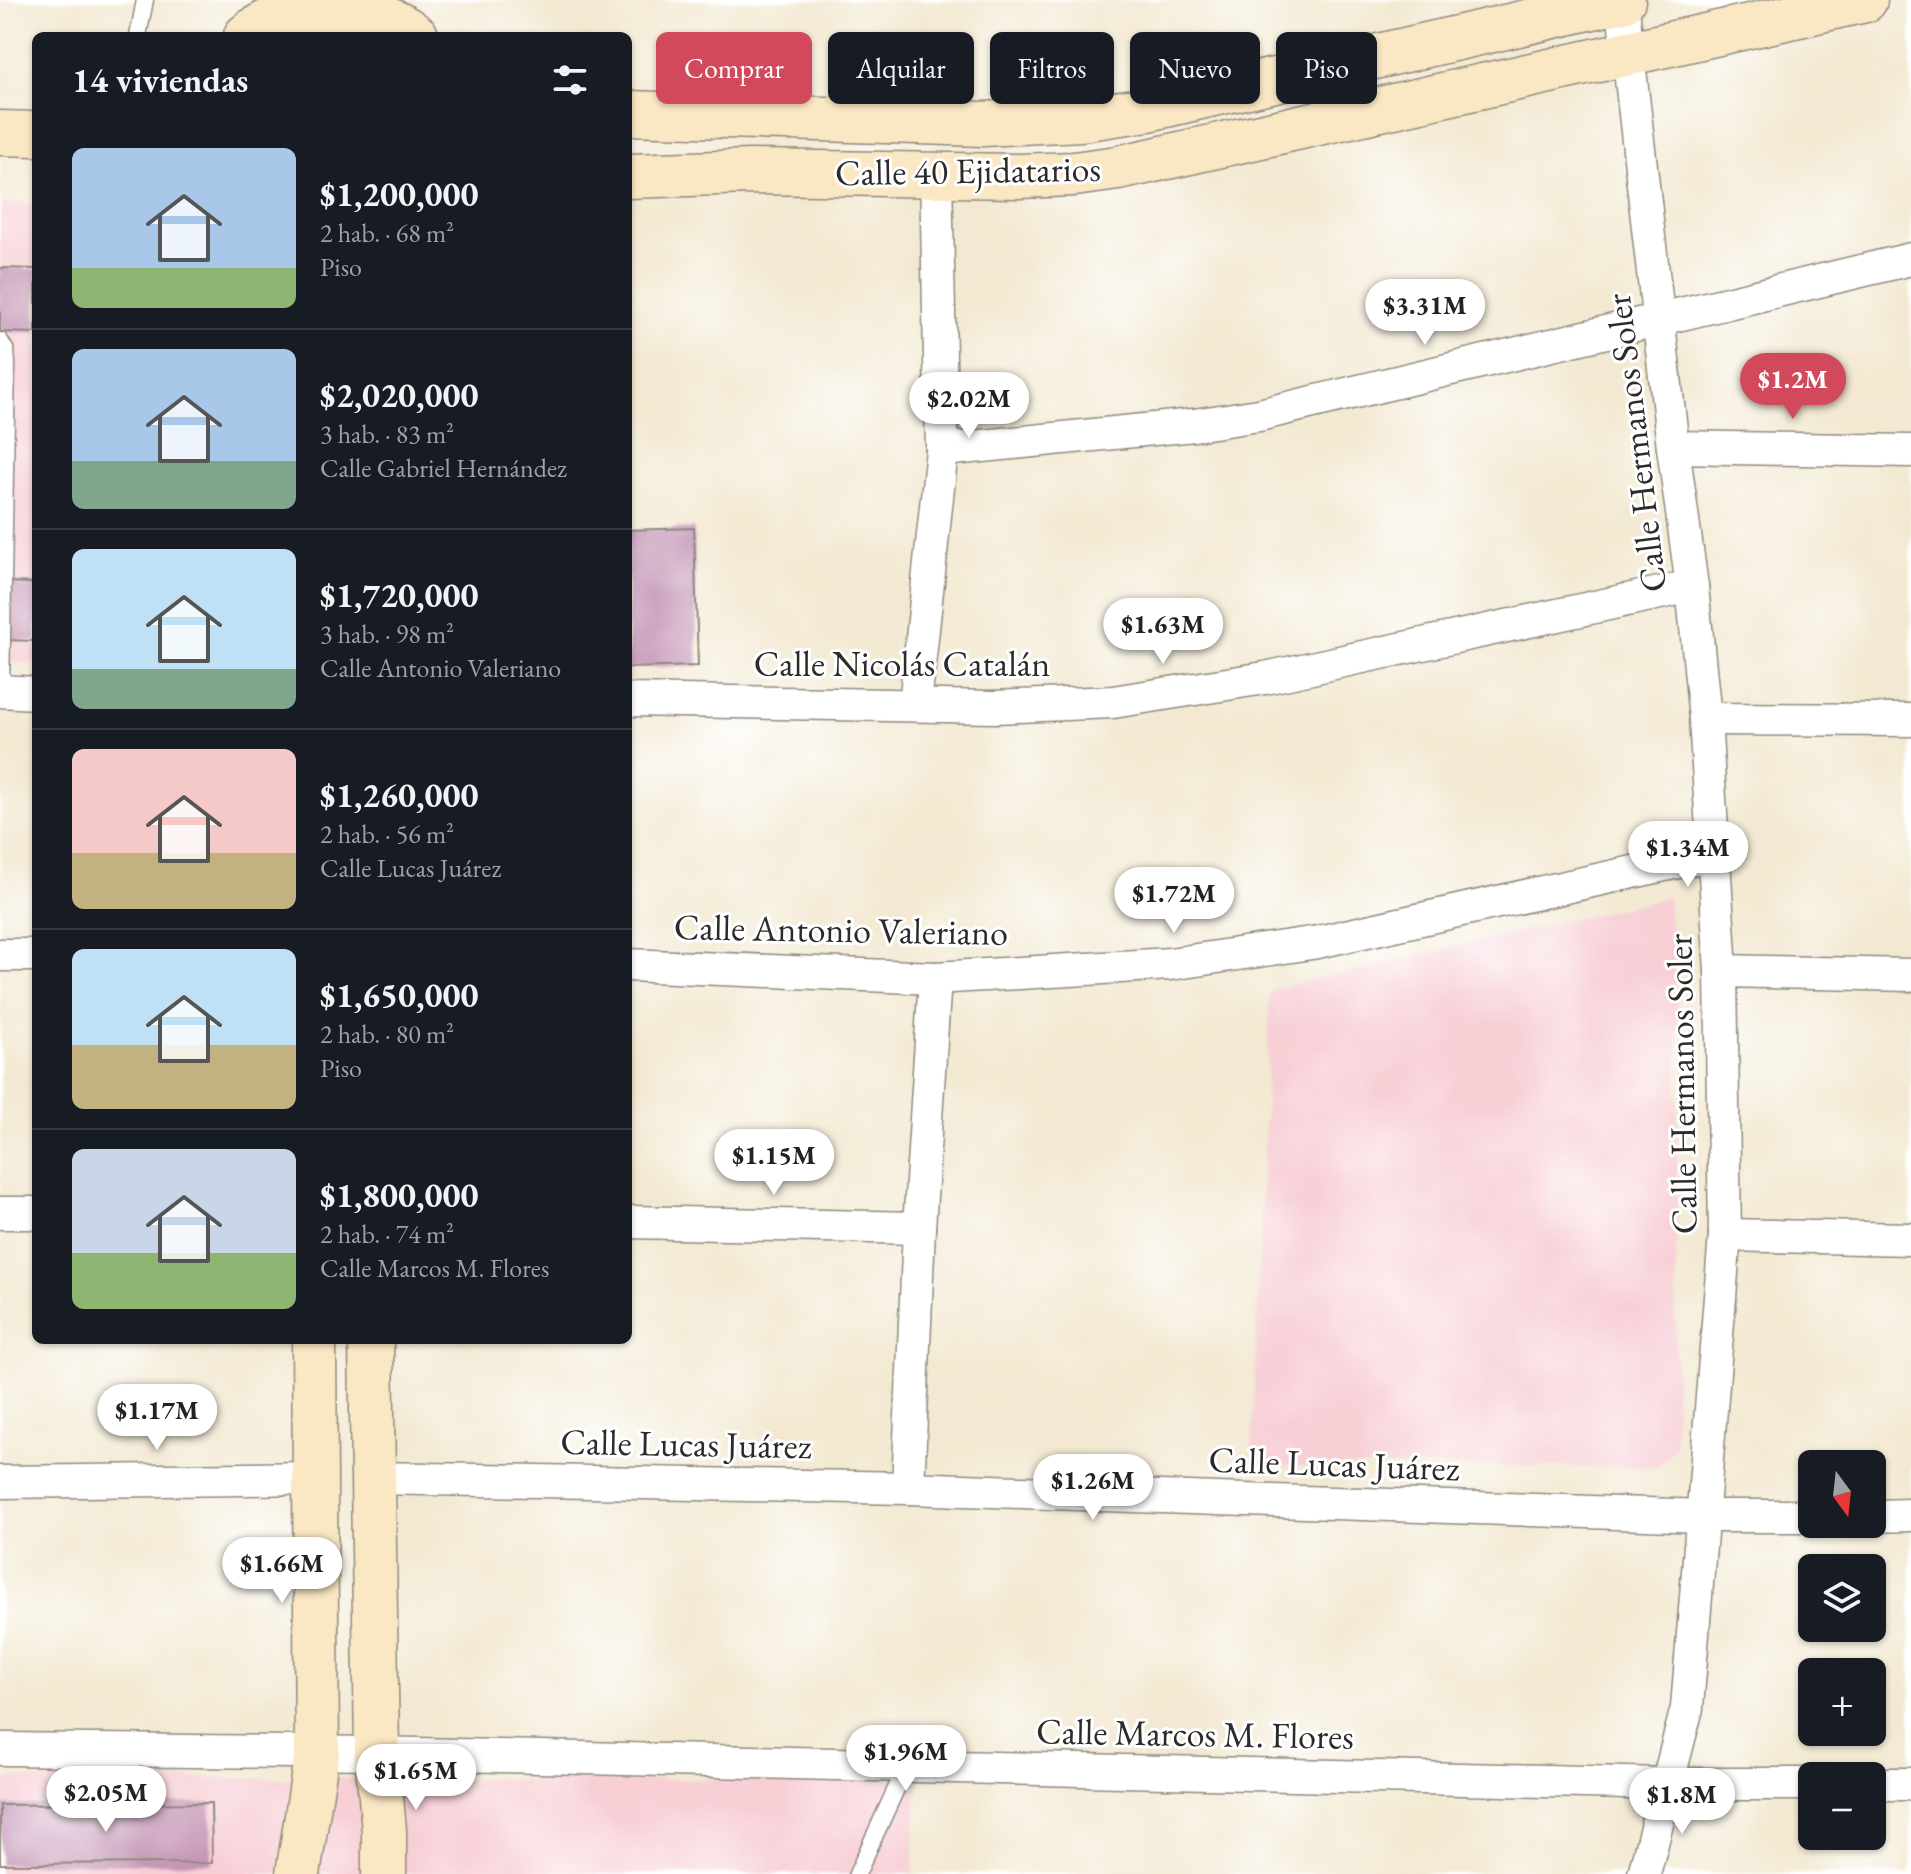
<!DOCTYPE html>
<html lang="es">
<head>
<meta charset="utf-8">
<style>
  body { margin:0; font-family:"EB Garamond",serif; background:#242831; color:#f1f3f6; height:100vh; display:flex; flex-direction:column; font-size:30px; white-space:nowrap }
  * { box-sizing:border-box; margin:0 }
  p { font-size:26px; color:#9ea1a6 }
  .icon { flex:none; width:44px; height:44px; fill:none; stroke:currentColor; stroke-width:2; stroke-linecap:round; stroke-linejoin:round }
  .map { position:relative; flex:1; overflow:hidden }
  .details { position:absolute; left:32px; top:32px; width:600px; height:1312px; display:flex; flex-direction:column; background:#171b24; border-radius:12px; box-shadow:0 2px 6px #0004 }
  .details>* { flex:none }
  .guide { position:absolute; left:656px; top:32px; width:760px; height:72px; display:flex; gap:16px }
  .needle { width:52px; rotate:165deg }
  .tools { position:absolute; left:1798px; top:1450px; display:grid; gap:16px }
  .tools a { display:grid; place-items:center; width:88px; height:88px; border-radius:12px; background:#171b24; box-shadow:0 2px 6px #0004; font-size:40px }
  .price { position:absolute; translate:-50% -68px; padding:0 18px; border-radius:28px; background:#fff; color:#222; font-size:26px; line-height:52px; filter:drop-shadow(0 2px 4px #0008) }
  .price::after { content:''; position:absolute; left:50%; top:48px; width:24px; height:18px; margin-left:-12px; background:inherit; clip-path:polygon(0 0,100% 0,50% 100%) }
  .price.current { background:#d1495b; color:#fff }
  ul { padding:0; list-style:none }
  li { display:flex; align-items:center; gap:24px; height:200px; padding:0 40px }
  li+li { border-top:2px solid #363941 }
  li span { display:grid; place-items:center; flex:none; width:224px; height:160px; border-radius:12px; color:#555 }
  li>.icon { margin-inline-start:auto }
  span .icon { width:96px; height:96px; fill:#fffc; stroke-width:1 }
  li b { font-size:34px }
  h2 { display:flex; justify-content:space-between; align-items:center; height:96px; padding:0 40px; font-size:34px }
  .chip { padding:0 28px; border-radius:12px; background:#171b24; box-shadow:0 2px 6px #0004; font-size:28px; line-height:72px }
  .chip.current { background:#d1495b; color:#fff }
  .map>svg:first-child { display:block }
</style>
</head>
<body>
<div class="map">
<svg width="1911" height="1874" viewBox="0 0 1911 1874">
  <rect width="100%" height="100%" fill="#fff"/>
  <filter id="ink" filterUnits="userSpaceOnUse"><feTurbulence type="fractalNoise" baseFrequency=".0125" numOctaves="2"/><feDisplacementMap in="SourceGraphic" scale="16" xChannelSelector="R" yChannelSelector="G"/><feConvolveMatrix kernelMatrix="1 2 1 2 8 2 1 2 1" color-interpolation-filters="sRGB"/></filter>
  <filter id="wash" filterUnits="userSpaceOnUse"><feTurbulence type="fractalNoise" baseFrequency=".006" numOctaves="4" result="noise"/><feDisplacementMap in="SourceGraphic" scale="32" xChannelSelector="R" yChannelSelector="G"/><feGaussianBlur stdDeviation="1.8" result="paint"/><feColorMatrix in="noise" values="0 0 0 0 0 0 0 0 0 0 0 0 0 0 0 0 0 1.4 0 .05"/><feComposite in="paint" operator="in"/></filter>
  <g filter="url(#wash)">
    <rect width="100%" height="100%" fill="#f3e9d2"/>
    <g fill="#f7cfd5">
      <polygon points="0,203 36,204 36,663 0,662"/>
      <polygon points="1668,897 1678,1010 1675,1447 1658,1467 1251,1466 1270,990"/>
      <polygon points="0,1778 917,1780 913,1874 0,1874"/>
    </g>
    <g id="blocks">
      <g fill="#c495b6">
        <polygon points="0,268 36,269 36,333 0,332"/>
        <polygon points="694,528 698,666 628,668 628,530"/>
        <polygon points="5,582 36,583 36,641 4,640"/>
        <polygon points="211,1803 212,1863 0,1864 0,1805"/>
      </g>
    </g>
  </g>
  <g filter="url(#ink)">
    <use href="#blocks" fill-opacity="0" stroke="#8f8a7e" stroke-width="2"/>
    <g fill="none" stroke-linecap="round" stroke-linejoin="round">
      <defs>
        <g id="lane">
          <polyline points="138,36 145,0"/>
          <polyline points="0,341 6,351 7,363 1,691"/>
          <polyline points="857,1874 907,1765"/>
        </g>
        <g id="street">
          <polyline points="1622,0 1673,447 1692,586 1705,719 1721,971 1725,1235 1687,1708 1644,1874"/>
          <polyline points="1673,447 1911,451"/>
          <polyline points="942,450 1194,425 1259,415 1911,259"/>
          <polyline points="0,691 36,693"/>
          <polyline points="628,700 994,707 1113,702 1265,678 1692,586"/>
          <polyline points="915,704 942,450 936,173"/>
          <polyline points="1705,719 1911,720"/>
          <polyline points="0,955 36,955"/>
          <polyline points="628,965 935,978 1170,964 1318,942 1714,854"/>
          <polyline points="1721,971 1911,975"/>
          <polyline points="0,1213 36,1213"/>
          <polyline points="628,1222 919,1228"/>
          <polyline points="1725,1235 1911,1239"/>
          <polyline points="373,1478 908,1488 1703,1516 1812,1516"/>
          <polyline points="0,1482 315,1478"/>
          <polyline points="908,1488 919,1228 935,978"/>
          <polyline points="1872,1516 1911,1515"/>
          <polyline points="0,1749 377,1753 1666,1784 1812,1784"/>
          <polyline points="1872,1784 1911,1784"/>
        </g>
        <g id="secondary">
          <path d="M246,36C287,0 374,0 416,36"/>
          <polyline points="628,113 983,124 1081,119 1148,109 1623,0"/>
          <polyline points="0,133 36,134"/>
          <polyline points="628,176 750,172 1018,176 1074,174 1118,168 1865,0"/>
          <polyline points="371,1340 377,1753 384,1831 384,1874"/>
          <polyline points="298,1874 317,1752 314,1340"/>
        </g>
      </defs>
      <use href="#lane" stroke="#8f8a7e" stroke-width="19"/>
      <use href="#street" stroke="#8f8a7e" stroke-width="35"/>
      <use href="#secondary" stroke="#8f8a7e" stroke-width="47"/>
      <use href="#lane" stroke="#fff" stroke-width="16"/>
      <use href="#street" stroke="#fff" stroke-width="32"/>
      <use href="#secondary" stroke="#fae7c3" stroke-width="44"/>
    </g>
  </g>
  <g text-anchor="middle" stroke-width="6" stroke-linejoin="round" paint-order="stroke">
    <g font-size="36" fill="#2b2b2b" stroke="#fff">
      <text transform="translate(968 170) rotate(-1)" y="13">Calle 40 Ejidatarios</text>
      <text transform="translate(1635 443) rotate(-97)" y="13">Calle Hermanos Soler</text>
      <text x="902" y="676">Calle Nicolás Catalán</text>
      <text transform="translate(841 929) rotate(1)" y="13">Calle Antonio Valeriano</text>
      <text transform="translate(1681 1084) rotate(-91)" y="13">Calle Hermanos Soler</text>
      <text transform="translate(686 1443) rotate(1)" y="13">Calle Lucas Juárez</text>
      <text transform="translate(1334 1463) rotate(2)" y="13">Calle Lucas Juárez</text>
      <text transform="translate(1195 1733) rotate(1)" y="13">Calle Marcos M. Flores</text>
    </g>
  </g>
</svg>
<div class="tools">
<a><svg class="needle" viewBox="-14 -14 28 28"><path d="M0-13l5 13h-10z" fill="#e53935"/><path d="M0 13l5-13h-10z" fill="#9ea1a6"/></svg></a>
<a><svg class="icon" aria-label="layers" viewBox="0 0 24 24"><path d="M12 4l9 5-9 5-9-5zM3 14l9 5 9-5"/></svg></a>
<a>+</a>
<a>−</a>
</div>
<b class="price" style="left:1425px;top:347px">$3.31M</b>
<b class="price current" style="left:1793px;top:421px">$1.2M</b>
<b class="price" style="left:969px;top:440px">$2.02M</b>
<b class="price" style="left:1163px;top:666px">$1.63M</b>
<b class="price" style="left:1688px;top:889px">$1.34M</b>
<b class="price" style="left:1174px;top:935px">$1.72M</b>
<b class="price" style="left:774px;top:1197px">$1.15M</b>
<b class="price" style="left:157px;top:1452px">$1.17M</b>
<b class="price" style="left:1093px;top:1522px">$1.26M</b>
<b class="price" style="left:282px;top:1605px">$1.66M</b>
<b class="price" style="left:906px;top:1793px">$1.96M</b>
<b class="price" style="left:416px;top:1812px">$1.65M</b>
<b class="price" style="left:106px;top:1834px">$2.05M</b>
<b class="price" style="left:1682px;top:1836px">$1.8M</b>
<div class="guide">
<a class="chip current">Comprar</a>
<a class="chip">Alquilar</a>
<a class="chip">Filtros</a>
<a class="chip">Nuevo</a>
<a class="chip">Piso</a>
</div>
<section class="details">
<h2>14 viviendas<svg class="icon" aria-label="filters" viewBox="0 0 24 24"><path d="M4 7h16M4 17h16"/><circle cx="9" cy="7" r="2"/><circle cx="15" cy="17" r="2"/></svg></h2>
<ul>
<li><span style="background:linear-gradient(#a9c7e8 75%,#8fb573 0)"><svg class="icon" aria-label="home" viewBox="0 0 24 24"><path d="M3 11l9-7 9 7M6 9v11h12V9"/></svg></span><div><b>$1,200,000</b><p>2 hab. · 68 m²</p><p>Piso</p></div></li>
<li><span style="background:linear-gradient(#a9c7e8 70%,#7fa58c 0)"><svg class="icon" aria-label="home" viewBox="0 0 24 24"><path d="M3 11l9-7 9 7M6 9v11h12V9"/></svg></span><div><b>$2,020,000</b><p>3 hab. · 83 m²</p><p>Calle Gabriel Hernández</p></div></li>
<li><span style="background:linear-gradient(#bfe0f5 75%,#7fa58c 0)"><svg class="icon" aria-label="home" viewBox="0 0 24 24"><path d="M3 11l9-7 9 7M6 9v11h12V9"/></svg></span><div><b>$1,720,000</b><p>3 hab. · 98 m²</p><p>Calle Antonio Valeriano</p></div></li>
<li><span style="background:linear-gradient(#f6c9c9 65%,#c2b280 0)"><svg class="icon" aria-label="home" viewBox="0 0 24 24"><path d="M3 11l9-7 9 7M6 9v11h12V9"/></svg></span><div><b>$1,260,000</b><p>2 hab. · 56 m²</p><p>Calle Lucas Juárez</p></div></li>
<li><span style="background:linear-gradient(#bfe0f5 60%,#c2b280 0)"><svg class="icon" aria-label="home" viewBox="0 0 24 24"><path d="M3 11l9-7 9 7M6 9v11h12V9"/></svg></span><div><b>$1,650,000</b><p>2 hab. · 80 m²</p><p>Piso</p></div></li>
<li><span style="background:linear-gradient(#c9d6e8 65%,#8fb573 0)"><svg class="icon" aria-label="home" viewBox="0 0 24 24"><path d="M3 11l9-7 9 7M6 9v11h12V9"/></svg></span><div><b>$1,800,000</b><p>2 hab. · 74 m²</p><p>Calle Marcos M. Flores</p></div></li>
</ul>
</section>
</div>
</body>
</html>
